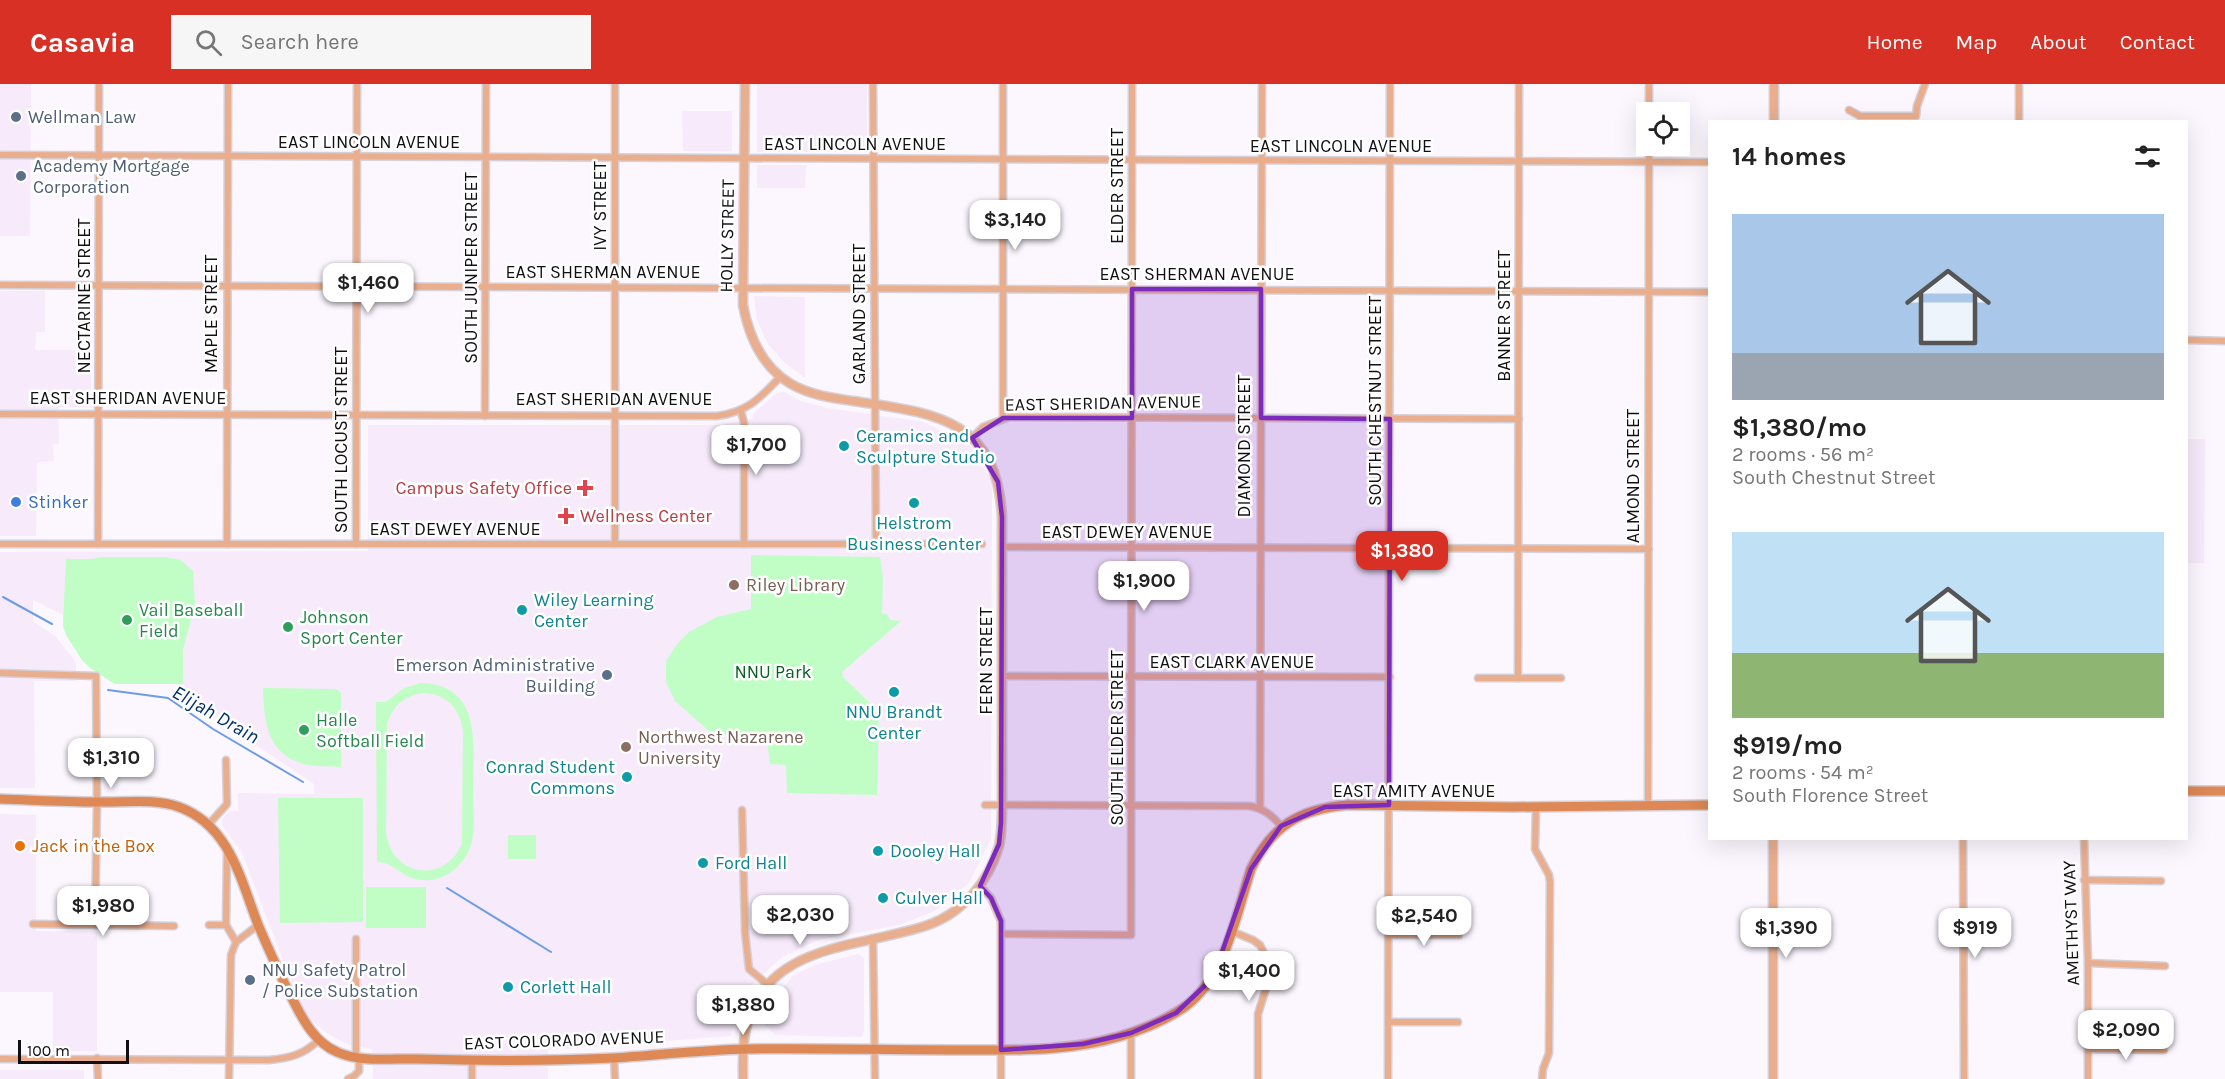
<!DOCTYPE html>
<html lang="en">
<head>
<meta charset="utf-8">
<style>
  body { margin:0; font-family:Karla,sans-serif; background:#f6f6f6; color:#222; height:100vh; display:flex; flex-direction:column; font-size:22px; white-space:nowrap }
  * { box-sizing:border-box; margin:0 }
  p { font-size:20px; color:#767676 }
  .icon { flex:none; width:33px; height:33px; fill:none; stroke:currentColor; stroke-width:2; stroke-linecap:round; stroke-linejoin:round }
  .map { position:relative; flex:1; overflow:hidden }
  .panel { position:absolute; left:1708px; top:36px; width:480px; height:720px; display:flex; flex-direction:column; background:#fff; border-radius:0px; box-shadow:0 6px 24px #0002 }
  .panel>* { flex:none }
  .tools { position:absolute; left:1636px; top:18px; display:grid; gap:12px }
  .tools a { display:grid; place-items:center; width:54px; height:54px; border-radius:0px; background:#fff; box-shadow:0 6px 24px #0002; font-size:30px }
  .scale { position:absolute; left:18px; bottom:15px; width:111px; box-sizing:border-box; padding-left:6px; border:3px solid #110f12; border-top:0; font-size:16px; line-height:21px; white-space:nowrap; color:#110f12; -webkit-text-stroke:4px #fff; paint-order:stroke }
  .price { position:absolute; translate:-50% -51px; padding:0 14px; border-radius:12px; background:#fff; color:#222; font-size:20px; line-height:39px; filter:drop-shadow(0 2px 3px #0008) }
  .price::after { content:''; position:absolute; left:50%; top:36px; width:18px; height:14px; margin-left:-9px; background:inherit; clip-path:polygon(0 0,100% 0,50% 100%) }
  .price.on { background:#d93025; color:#fff }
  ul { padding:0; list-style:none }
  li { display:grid; align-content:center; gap:12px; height:318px; padding:0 24px }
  li span { display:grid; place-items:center; height:186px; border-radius:0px; color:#555 }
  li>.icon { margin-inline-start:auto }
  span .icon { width:108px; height:108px; fill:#fffc; stroke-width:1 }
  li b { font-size:26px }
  h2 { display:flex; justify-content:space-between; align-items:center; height:72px; padding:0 24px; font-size:26px }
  header { display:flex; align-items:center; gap:36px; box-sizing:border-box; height:84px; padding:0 30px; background:#d93025; color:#fff }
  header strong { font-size:28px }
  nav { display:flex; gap:33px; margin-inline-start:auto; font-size:21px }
  .search { width:420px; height:54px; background:#f6f6f6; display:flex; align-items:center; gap:15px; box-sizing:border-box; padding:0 21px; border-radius:0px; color:#767676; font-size:22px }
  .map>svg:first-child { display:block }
</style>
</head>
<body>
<header>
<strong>Casavia</strong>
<div class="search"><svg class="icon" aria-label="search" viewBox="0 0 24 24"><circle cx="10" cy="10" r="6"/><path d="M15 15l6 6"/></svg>Search here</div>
<nav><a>Home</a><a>Map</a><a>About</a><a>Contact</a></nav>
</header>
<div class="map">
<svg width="2225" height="995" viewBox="0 0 2225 995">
  <rect width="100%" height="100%" fill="#fcf6ff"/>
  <g fill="#f6eafb">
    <polygon points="0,0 31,0 30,152 0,152"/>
    <rect x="757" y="0" width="110" height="68"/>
    <polygon points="682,27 732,27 732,67 683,67"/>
    <polygon points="757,81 806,81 805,104 757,104"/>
    <polygon points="0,207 45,207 45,248 36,248 35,266 91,266 91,323 58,323 59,360 53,360 54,377 37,378 36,452 0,452"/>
    <polygon points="754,212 805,213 805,294 784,278 768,260 757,236"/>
    <polygon points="784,308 801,317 827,324 924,338 970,362 992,397 991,755 969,799 935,827 899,841 818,856 782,873 750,902 730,952 548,966 548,995 373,995 372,965 347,960 328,950 311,936 300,920 242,769 222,741 222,736 225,731 231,727 238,727 238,709 314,710 314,700 205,627 183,600 115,600 90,584 82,576 66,551 63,531 33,516 33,537 55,552 71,572 76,580 76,597 34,597 35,704 0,704 0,468 368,467 368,341 721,341 752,335 754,329 777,309"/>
    <polygon points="2187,355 2205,355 2204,479 2187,479"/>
    <polygon points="0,730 36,731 36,847 97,847 97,967 53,968 53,908 0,908"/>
    <polygon points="858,870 864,874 864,945 862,953 775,951 762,938 769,921 794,891 815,881"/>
    <rect x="0" y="986" width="84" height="9"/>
  </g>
  <g fill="#c1fec6" fill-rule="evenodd">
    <polygon points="751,471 880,473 883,494 882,530 887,530 890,536 901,537 842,588 843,593 879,628 877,711 787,709 786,681 770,680 767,656 745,656 709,647 675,617 666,598 666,577 678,559 689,548 717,533 751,525"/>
    <polygon points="100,473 165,473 181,476 193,487 195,521 183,565 183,600 115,600 90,584 82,576 66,551 63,542 66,475 92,475"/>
    <path d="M421,599C484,601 473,663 473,707C473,726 477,748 469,766C463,780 451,791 436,795C404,802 398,778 377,778L376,618H386L404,604ZM423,609C446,609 461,625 463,648L462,759C446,801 391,793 386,748L387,640C392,622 404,612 423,609Z"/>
    <path d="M263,604L336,605L341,609V683C330,682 318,683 308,681C267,672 264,639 263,604Z"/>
    <polygon points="278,714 363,714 363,838 280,839"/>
    <rect x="508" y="751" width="28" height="24"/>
    <rect x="366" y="803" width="60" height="41"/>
  </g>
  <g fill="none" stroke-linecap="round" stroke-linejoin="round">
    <g stroke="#6b9de7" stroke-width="2">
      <polyline points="3,513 52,540"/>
      <polyline points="108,606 168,614 213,645 303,698"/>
      <polyline points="447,804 551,868"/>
    </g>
    <defs>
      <g id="minor">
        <polyline points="873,0 876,460"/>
        <polyline points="1849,26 1860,32 1916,32 1917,22 1925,0"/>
        <polyline points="1649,28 1649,0"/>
        <polyline points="2019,38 2019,0"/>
        <polyline points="0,71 1710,78"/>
        <polyline points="0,201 1710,208"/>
        <polyline points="2187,256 2225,257"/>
        <polyline points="741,327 744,339 744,460"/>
        <path d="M0,330L717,332C748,328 760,314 780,293"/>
        <polyline points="485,332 486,0"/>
        <polyline points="1003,334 1003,0"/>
        <polyline points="972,354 983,343 1009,333 1519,335"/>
        <polyline points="0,460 982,460"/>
        <polyline points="98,460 99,0"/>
        <polyline points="227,460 228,0"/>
        <polyline points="356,460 357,0"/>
        <polyline points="615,460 615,0"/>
        <polyline points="1002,463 1649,465"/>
        <polyline points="0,589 96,592 97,718 95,841"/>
        <polyline points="1002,592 1390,593"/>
        <polyline points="1478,594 1561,594"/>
        <polyline points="1518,594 1519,0"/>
        <path d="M985,721L1250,722C1264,725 1272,731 1281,742"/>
        <polyline points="1648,722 1649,62"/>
        <polyline points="1536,723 1535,765 1549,791 1550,798 1549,969 1543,985 1542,995"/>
        <polyline points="1260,724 1262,0"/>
        <polyline points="742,726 745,848 749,885 767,900"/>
        <polyline points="209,740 227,720 226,676"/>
        <polyline points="1963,754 1964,995"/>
        <polyline points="2084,754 2088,879 2088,995"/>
        <polyline points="2084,796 2161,797"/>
        <polyline points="980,802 991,814 1001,837 1001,995"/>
        <polyline points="33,840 174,842"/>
        <polyline points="209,841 226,841 236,858"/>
        <polyline points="226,841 227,767"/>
        <polyline points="1231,847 1253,856 1260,861 1266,873 1267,901 1258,930 1258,995"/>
        <polyline points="1002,850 1131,851 1132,0"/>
        <polyline points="1389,851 1459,851"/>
        <polyline points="356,855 356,973"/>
        <polyline points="873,855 875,995"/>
        <polyline points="2088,879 2165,882"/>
        <polyline points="1389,938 1458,938"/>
        <polyline points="1131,949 1131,995"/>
        <polyline points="2088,965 2164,966"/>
        <polyline points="97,974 98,995"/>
        <polyline points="614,974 615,995"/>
        <path d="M0,975L269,976C290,974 303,971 319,956"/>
        <polyline points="229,995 231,871 236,858 258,841"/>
        <polyline points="348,995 354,992 359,987 359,973"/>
        <polyline points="472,995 472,977"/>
        <polyline points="1388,995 1390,0"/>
      </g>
      <g id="tertiary">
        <polyline points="1774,38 1774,0"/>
        <path d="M743,995C743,979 742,961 746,945C764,858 862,864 928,841C963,829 989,797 999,762C1002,749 1002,734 1002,721V433C997,334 934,329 853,317C832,314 810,311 791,300C762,283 749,253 743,221L745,0"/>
        <polyline points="1773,995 1773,754"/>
      </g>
      <g id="secondary">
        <polyline points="2187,707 2225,707"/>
        <path d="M0,715C32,716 65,718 97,718C124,719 154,714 179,723C231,742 241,798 259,843C270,868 281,894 294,918C304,938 316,959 337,968C361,979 393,974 419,975C484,977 549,977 614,974C659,971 703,966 748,965C818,964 889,966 958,966C991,966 1024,967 1056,964C1097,961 1142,949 1177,928C1225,900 1235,834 1251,785C1272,742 1299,725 1348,721L1512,723L1710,721"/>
      </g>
    </defs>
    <use href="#minor" stroke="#d6d1d9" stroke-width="9"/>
    <use href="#tertiary" stroke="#d6d1d9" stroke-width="11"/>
    <use href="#secondary" stroke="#d6d1d9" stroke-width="12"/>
    <use href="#minor" stroke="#e9ae8e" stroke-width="6"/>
    <use href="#tertiary" stroke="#e9ae8e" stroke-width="8"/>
    <use href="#secondary" stroke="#d85" stroke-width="9"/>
  </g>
  <path fill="#7b2cbf" fill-opacity="0.2" stroke="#7b2cbf" stroke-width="4.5" stroke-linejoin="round" d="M1132,205H1261V334L1390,335L1389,721L1325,723L1281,742L1251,785L1213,894L1176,929L1131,949L1083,960L1001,966V837L991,814L980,802L999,760L1001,739L1002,433L998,398L972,354L1003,334H1132Z"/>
  <g fill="#5c6f8a" stroke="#fff" stroke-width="2">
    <circle cx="16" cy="33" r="6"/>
    <circle cx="21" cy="92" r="6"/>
    <circle cx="607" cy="591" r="6"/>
    <circle cx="250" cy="896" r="6"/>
  </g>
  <g fill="#0f9aa8" stroke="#fff" stroke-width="2">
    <circle cx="844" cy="362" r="6"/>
    <circle cx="914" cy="419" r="6"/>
    <circle cx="522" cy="526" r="6"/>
    <circle cx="894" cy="608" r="6"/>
    <circle cx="627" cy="693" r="6"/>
    <circle cx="878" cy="767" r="6"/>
    <circle cx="703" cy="779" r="6"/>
    <circle cx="883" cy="814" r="6"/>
    <circle cx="508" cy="903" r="6"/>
  </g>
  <g fill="#e0444e" stroke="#fff" stroke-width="2">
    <path d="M582 395h6v6h6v6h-6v6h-6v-6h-6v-6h6z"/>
    <path d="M563 423h6v6h6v6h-6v6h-6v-6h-6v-6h6z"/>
  </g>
  <circle fill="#3f7fe0" stroke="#fff" stroke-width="2" cx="16" cy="418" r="6"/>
  <g fill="#8d6e63" stroke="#fff" stroke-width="2">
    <circle cx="734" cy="501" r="6"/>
    <circle cx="626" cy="663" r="6"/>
  </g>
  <g fill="#2e9e5b" stroke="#fff" stroke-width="2">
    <circle cx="127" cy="536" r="6"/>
    <circle cx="288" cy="543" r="6"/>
    <circle cx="304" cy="646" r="6"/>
  </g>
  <circle fill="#e8710a" stroke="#fff" stroke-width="2" cx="20" cy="762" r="6"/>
  <g text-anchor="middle" stroke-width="5" stroke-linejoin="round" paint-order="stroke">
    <g font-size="18" fill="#4e5e75" stroke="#fff" text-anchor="start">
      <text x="28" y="39">Wellman Law</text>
      <text x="33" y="88">Academy Mortgage<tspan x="33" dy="21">Corporation</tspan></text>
      <text x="595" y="587" text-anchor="end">Emerson Administrative<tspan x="595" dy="21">Building</tspan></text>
      <text x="262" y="892">NNU Safety Patrol<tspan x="262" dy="21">/ Police Substation</tspan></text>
    </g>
    <g font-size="18" fill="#110f12" stroke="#fff">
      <text x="369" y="64">EAST LINCOLN AVENUE</text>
      <text x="855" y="66">EAST LINCOLN AVENUE</text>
      <text x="1341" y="68">EAST LINCOLN AVENUE</text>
      <text transform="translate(1117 102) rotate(-90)" y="6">ELDER STREET</text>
      <text transform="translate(600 122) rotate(-90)" y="6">IVY STREET</text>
      <text transform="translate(727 152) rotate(-89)" y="6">HOLLY STREET</text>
      <text transform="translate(471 184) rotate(-90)" y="6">SOUTH JUNIPER STREET</text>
      <text x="603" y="194">EAST SHERMAN AVENUE</text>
      <text x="1197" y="196">EAST SHERMAN AVENUE</text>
      <text transform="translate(84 212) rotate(-90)" y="6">NECTARINE STREET</text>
      <text transform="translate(211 230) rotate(-90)" y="6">MAPLE STREET</text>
      <text transform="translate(859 230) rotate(-90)" y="6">GARLAND STREET</text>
      <text transform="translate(1504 232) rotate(-90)" y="6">BANNER STREET</text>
      <text x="128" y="320">EAST SHERIDAN AVENUE</text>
      <text x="614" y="321">EAST SHERIDAN AVENUE</text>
      <text transform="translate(1375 317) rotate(-90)" y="6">SOUTH CHESTNUT STREET</text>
      <text transform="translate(1103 319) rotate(-1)" y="6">EAST SHERIDAN AVENUE</text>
      <text transform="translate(341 356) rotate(-90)" y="6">SOUTH LOCUST STREET</text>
      <text transform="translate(1244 362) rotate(-90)" y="6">DIAMOND STREET</text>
      <text transform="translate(1633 392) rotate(-90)" y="6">ALMOND STREET</text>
      <text x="455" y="451">EAST DEWEY AVENUE</text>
      <text x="1127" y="454">EAST DEWEY AVENUE</text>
      <text transform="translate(986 577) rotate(-90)" y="6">FERN STREET</text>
      <text x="1232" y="584">EAST CLARK AVENUE</text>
      <text transform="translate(1117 654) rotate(-90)" y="6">SOUTH ELDER STREET</text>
      <text x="1414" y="713">EAST AMITY AVENUE</text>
      <text transform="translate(2071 839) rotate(-92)" y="6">AMETHYST WAY</text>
      <text transform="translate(564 956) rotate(-2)" y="6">EAST COLORADO AVENUE</text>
    </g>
    <g font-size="18" fill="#0d838f" stroke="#fff" text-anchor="start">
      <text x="856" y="358">Ceramics and<tspan x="856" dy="21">Sculpture Studio</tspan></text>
      <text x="914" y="445" text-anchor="middle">Helstrom<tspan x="914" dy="21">Business Center</tspan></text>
      <text x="534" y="522">Wiley Learning<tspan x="534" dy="21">Center</tspan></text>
      <text x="894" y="634" text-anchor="middle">NNU Brandt<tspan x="894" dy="21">Center</tspan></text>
      <text x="615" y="689" text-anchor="end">Conrad Student<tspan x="615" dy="21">Commons</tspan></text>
      <text x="890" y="773">Dooley Hall</text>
      <text x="715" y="785">Ford Hall</text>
      <text x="895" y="820">Culver Hall</text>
      <text x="520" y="909">Corlett Hall</text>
    </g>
    <g font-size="18" fill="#be3a42" stroke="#fff" text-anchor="end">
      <text x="572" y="410">Campus Safety Office</text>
      <text x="580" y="438" text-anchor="start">Wellness Center</text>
    </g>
    <g font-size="18" fill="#366cbe" stroke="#fff" text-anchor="start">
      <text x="28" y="424">Stinker</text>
    </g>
    <g font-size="18" fill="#785e54" stroke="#fff" text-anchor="start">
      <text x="746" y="507">Riley Library</text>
      <text x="638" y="659">Northwest Nazarene<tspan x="638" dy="21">University</tspan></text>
    </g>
    <g font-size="18" fill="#27864d" stroke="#fff" text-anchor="start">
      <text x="139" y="532">Vail Baseball<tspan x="139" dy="21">Field</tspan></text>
      <text x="300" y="539">Johnson<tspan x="300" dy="21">Sport Center</tspan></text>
      <text x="316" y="642">Halle<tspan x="316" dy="21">Softball Field</tspan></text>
    </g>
    <g font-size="18" fill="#0b6123" stroke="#fff">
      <text x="773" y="594">NNU Park</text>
    </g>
    <g font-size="18" fill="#c56008" stroke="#fff" text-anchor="start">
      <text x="32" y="768">Jack in the Box</text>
    </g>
    <g font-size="20" font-style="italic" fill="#002f6f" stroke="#fff">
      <text transform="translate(216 630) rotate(30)" y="7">Elijah Drain</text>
    </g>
  </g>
</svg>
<div class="tools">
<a><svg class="icon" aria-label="locate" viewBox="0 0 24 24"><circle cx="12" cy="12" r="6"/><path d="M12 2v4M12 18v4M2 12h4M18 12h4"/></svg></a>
</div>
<div class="scale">100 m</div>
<b class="price" style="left:1015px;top:167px">$3,140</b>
<b class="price" style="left:368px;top:230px">$1,460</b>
<b class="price" style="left:756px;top:392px">$1,700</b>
<b class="price on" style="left:1402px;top:498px">$1,380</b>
<b class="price" style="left:1144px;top:528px">$1,900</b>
<b class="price" style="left:111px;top:705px">$1,310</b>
<b class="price" style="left:103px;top:853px">$1,980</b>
<b class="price" style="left:800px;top:862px">$2,030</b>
<b class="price" style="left:1424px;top:863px">$2,540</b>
<b class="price" style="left:1786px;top:875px">$1,390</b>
<b class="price" style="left:1975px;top:875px">$919</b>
<b class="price" style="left:1249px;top:918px">$1,400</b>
<b class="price" style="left:743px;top:952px">$1,880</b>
<b class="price" style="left:2126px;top:977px">$2,090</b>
<section class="panel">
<h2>14 homes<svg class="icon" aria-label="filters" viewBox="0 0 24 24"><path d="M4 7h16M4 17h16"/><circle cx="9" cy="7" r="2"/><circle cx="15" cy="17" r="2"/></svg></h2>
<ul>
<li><span style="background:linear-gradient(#a9c7e8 75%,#9aa5b1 0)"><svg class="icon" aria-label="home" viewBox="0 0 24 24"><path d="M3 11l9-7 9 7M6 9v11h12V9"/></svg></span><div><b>$1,380/mo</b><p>2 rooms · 56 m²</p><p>South Chestnut Street</p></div></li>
<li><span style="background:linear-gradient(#bfe0f5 65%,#8fb573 0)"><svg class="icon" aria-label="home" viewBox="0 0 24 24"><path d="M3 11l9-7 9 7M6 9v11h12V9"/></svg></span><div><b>$919/mo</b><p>2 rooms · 54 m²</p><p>South Florence Street</p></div></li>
</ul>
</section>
</div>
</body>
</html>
